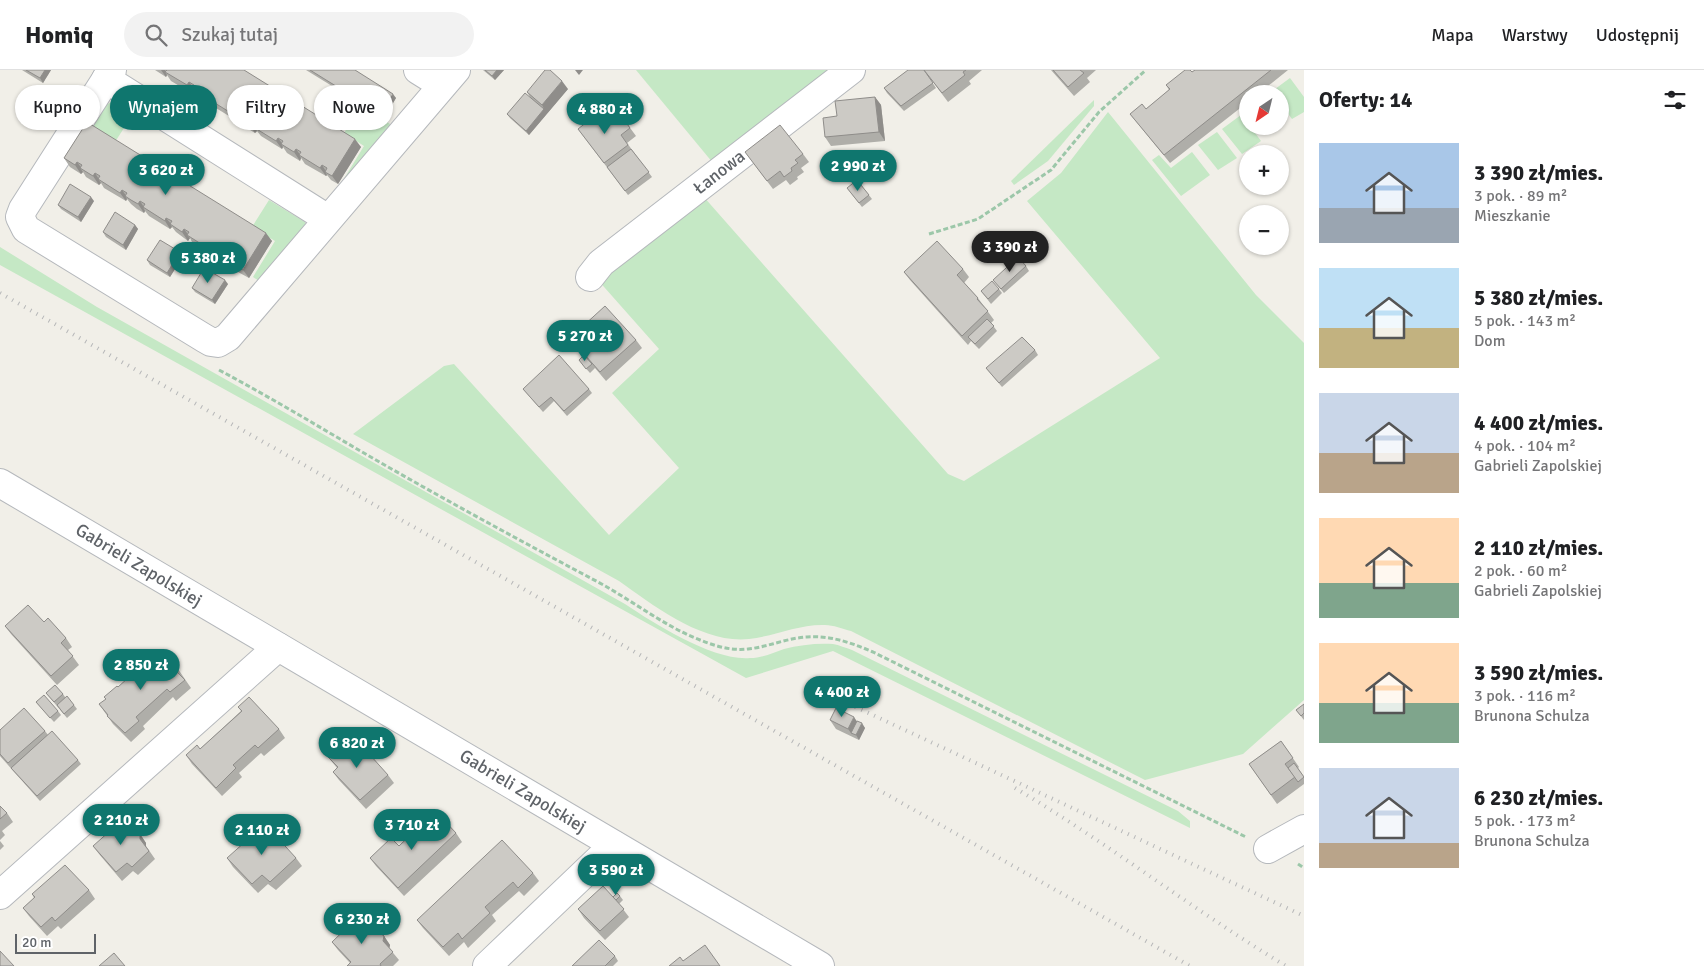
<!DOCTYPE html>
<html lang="pl">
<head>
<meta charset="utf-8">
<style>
  body { margin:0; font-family:Signika,sans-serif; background:#f2f2f2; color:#202124; height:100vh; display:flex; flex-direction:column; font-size:19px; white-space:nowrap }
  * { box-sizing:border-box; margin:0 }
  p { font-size:16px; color:#757577 }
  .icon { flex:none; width:28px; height:28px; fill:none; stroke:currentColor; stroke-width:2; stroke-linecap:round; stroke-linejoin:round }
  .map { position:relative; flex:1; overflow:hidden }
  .sheet { display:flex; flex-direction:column; background:#fff; width:400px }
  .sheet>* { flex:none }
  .hud { position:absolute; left:15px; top:15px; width:475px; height:45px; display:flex; gap:10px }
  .needle { width:32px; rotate:215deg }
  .controls { position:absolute; left:1239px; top:15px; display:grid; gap:10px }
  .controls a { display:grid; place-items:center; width:50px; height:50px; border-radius:50%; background:#fff; box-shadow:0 1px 4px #0004; font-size:25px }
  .scale { position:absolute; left:15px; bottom:12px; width:81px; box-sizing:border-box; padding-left:5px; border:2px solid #5f6368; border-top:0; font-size:14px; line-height:18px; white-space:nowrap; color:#5f6368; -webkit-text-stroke:4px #fff; paint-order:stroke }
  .price { position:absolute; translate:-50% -42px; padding:0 11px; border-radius:18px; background:#0f766e; color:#fff; font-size:16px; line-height:32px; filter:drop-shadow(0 1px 2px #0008) }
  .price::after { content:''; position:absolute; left:50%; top:30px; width:15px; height:11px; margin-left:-8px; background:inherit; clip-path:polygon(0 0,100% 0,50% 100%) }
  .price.current { background:#222; color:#fff }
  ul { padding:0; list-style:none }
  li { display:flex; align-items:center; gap:15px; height:125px; padding:0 15px }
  li span { display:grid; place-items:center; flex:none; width:140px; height:100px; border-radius:0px; color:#555 }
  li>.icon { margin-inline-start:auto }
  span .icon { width:60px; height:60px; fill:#fffc; stroke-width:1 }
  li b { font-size:21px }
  h2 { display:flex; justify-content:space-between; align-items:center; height:60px; padding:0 15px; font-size:21px }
  .chip { padding:0 18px; border-radius:22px; background:#fff; box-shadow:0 1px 4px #0004; font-size:18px; line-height:45px }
  .chip.current { background:#0f766e; color:#fff }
  header { display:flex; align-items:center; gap:30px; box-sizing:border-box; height:70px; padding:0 25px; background:#fff; border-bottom:1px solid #e0e0e0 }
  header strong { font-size:24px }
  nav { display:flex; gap:28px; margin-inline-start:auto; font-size:18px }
  .search { width:350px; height:45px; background:#f2f2f2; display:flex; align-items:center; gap:12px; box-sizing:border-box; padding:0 18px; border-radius:28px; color:#757577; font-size:19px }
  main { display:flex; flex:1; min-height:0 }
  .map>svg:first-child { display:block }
</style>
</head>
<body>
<header>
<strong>Homiq</strong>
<div class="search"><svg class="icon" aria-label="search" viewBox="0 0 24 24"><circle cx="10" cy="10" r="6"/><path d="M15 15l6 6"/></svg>Szukaj tutaj</div>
<nav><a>Mapa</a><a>Warstwy</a><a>Udostępnij</a></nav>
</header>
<main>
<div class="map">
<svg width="1304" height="896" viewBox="0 0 1304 896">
  <rect width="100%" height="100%" fill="#f1efe8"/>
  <g fill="#c5e8c5">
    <polygon points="636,0 835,0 713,93"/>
    <polygon points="1290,8 1304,27 1304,42 1292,49 1280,33 1280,24 1273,24 1271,22"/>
    <polygon points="1094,30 1094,36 1048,91 1014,115 1011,111"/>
    <polygon points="112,32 133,44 115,72 70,94 103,36"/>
    <polygon points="361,36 395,57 345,115 342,112 364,76 344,63"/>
    <path d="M1108,42L1256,225L1304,273V630L1243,684L1145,710L851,561C843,559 833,555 825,555C799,554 775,566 749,569C703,574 654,536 619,511L353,364L444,296L454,294L609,465L679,398L612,323L659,279L597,209L703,126L948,404L964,411L1160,288L1027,131L1061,103Z"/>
    <polygon points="1241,45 1247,53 1248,56 1250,56 1261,71 1242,84 1222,59"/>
    <polygon points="1217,62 1237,88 1218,100 1198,75"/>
    <polygon points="1192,82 1210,105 1181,126 1152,90 1159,85 1171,98"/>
    <polygon points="269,130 305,152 307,160 261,212 253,207 275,171 252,157"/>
    <path d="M0,177L97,237L625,534C655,554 713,591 750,588C762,588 773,583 784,579C799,575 817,573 833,574C839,575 846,578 852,580L1178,741L1190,751V758L833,581L746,608L0,195Z"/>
  </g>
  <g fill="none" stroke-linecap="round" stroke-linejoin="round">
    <defs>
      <g id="minor">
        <polyline points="112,0 23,139 20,147 26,159 204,268 211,272 218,273 228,267 456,0"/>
        <polyline points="418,0 442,15"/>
        <polyline points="106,9 328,149"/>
        <polyline points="590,207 601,193 851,0"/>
        <polyline points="0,413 820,896"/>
        <polyline points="1268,779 1304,759"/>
        <polyline points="0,825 278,577"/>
        <polyline points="487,896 614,775"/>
      </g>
    </defs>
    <use href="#minor" stroke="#b5b8bc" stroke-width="30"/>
    <g stroke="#9cc7a9" stroke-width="3" stroke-dasharray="5 2.5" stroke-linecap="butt">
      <polyline points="929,164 978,149 1051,100 1099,42 1146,0"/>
      <path d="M219,300C266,325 311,352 357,379C436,425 517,469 598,512C633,531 664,556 700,570C715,576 731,581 748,579C768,577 787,568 807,567C830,565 852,573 873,582L1246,767"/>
      <polyline points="1298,794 1304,798"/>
    </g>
    <use href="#minor" stroke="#fff" stroke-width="28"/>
    <g stroke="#b6b7b8" stroke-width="4" stroke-dasharray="1 6" stroke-linecap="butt">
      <polyline points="0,223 1190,896"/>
      <polyline points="817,619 1304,846"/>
      <path d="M1015,718C1108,773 1193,840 1286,896"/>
    </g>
  </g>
  <g fill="#afaea9">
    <polygon points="22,0 51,0 43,13"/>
    <polygon points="155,0 244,0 361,77 338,114 331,110 327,105 326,106 305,94 301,88 300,91 287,83 283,77 282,79 261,66 257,61 255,63 242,55 239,49 237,51 216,38 212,33 211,35 198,27 194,22 193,24 171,11 167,5 166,7"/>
    <polygon points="306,0 355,0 396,28 384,48"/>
    <polygon points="483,0 504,0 495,10"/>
    <polygon points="924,0 936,18 904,41 887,23 884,18"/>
    <polygon points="924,0 982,0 969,11 971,14 948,32"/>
    <polygon points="1051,0 1096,0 1087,8 1090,12 1074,26"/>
    <polygon points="1195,0 1288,0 1258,24 1248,24 1248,32 1170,93 1130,44 1146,39 1169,20 1166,15 1192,2"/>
    <polygon points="568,19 529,65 510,48 507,44 530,27 527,22"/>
    <polygon points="875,27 881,35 885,71 831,76 825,67 837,46"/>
    <polygon points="610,51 623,52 625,51 636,66 627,73 652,107 628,125 578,59"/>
    <polygon points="87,52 272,171 249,208 238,202 234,196 233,198 220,190 216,185 215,187 193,174 190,168 188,171 176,162 172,157 170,159 149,146 145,141 144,143 137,139 131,134 127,129 126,131 104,118 101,113 99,115 86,107 83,102 81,104 70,97 64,88"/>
    <polygon points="745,82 803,84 809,92 801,98 804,102 797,107 798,109 790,115 786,110 773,119"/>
    <polygon points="857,110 872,129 862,137 847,118"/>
    <polygon points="94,131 81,152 61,139 58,135"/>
    <polygon points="135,155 138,159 126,180 106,167 103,162"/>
    <polygon points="180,182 183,186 170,207 150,195 147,190"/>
    <polygon points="1026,196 1029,201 1004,223 993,210"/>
    <polygon points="963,199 969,207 964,213 978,228 994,250 991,253 997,261 979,279 971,271 968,275 910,210 904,202"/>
    <polygon points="228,214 215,234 195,222 192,218"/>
    <polygon points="999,219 1002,223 991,234 981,221"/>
    <polygon points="586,253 636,270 642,278 606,311 595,298 590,303 582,294 579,290 584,286 569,268"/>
    <polygon points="1035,280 1038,285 1002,317 986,298"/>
    <polygon points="523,319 589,319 592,323 567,346 554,331 543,342"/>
    <polygon points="44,552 66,568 72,577 68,580 79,595 57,615 11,564 5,556"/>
    <polygon points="178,599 191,618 176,631 173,627 143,656 145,659 131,672 113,654 99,634"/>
    <polygon points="46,623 63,624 65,627 74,635 77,639 67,648"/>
    <polygon points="36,632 58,641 61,645 54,652"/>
    <polygon points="1304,634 1304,650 1296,640"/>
    <polygon points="238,637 279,659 285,668 264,686 261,683 239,703 242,707 222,726 192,694 186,685 200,679 241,641"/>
    <polygon points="830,650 857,651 865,658 859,670 836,659"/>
    <polygon points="0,660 45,661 48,665 78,690 81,694 40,731 0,686"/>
    <polygon points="1281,671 1299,697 1298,698 1304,707 1304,714 1277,734 1249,694"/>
    <polygon points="328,687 388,705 394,713 366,739 339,710 333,702 337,698"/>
    <polygon points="0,736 7,743 13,752 2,761 5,765 0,770"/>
    <polygon points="432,757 456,763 462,772 404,826 376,796 370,788 399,776"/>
    <polygon points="140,764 146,773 146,776 155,789 138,805 133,801 122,811 99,784 93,776"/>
    <polygon points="0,771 4,776 0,780"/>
    <polygon points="227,788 296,788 302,796 276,820 268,814 258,823 233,797"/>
    <polygon points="533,803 539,811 524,826 519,821 492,845 496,851 468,878 464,872 449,886 423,858 417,850"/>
    <polygon points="89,820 95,829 61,859 58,856 47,866 29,846 23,838 34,828 32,824"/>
    <polygon points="620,826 623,830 619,834 629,847 605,870 584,848 578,839 613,827"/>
    <polygon points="375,862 384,866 390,875 389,878 399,890 393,896 347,896 350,893 338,880 332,872"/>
    <polygon points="615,886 618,891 613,896 572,896"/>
  </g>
  <g fill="#8f8d8a">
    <polygon points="45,0 51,0 43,13 40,8"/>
    <polygon points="161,0 165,0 168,4 165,2 167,5 166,7"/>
    <polygon points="497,0 504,0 495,10 492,6"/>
    <polygon points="575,0 583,0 579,5"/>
    <polygon points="562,11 568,19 529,65 526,61 544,39 542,35"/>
    <polygon points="189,12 195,20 192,19 194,22 193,24 187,15"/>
    <polygon points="207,23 212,31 210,30 212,33 211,35 205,27"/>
    <polygon points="393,24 396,28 384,48 381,44"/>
    <polygon points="875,27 881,35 885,71 879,62"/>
    <polygon points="233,40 239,48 236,46 239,49 237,51 231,43"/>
    <polygon points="251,51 256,59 255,58 257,61 255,63 249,54"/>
    <polygon points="278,68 284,76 281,74 283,77 282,79 276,71"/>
    <polygon points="355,69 361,77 338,114 332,106"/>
    <polygon points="296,79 301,86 299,85 301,88 300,91 294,82"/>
    <polygon points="77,92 83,100 80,98 83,102 81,104 75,95"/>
    <polygon points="322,95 327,103 325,102 327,105 326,106 320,98"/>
    <polygon points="95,103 100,111 98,109 101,113 99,115 93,106"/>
    <polygon points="122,120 127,127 125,126 127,129 126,131 120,123"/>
    <polygon points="91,127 94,131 81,152 78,147"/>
    <polygon points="140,131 145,139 143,137 145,141 144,143 138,134"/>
    <polygon points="166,148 172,155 170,154 172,157 170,159 165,151"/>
    <polygon points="135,155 138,159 126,180 123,175"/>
    <polygon points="184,159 190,167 187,165 190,168 188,171 182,162"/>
    <polygon points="266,163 272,171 249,208 243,200"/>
    <polygon points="211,175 216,183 214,182 216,185 215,187 209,179"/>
    <polygon points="180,182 183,186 170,207 167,203"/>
    <polygon points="229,186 235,195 232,193 234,196 233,198 227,190"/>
    <polygon points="225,210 228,214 215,234 212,230"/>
    <polygon points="854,647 860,656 851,663 848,659"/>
    <polygon points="862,653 865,658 859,670 856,665"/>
    <polygon points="140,764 146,773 146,777 140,769"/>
    <polygon points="384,866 390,875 389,880 383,871"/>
  </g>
  <g fill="#cccac5" stroke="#8f8d8a">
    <polygon points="26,0 45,0 40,8"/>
    <polygon points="167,0 244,0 355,69 332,106 325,102 327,98 322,95 320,98 299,85 301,82 296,79 294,82 281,74 283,71 278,68 276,71 255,58 257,54 251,51 249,54 236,46 239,43 233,40 231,43 210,30 212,27 207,23 205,27 192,19 194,15 189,12 187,15 165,2"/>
    <polygon points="310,0 355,0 393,24 381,44"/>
    <polygon points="485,0 497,0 492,6"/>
    <polygon points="545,0 550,0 562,11 542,35 527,22"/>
    <polygon points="908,0 924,0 933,13 901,36 884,18"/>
    <polygon points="924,0 966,0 963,2 965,5 942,23"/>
    <polygon points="1053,0 1080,0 1084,3 1068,17"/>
    <polygon points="1185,0 1190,0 1192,2 1195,0 1271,0 1164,85 1130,44 1142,34 1146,39 1170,19 1166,15"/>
    <polygon points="525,23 544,39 526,61 507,44"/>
    <polygon points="875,27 879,62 825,67 823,48 837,46 835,31"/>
    <polygon points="602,40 610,51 618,46 623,52 625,51 630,58 621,65 628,75 604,93 578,59"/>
    <polygon points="87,52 266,163 243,200 232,193 234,190 229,186 227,190 214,182 216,179 211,175 209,179 187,165 189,162 184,159 182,162 170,154 172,151 166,148 165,151 143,137 145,134 140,131 138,134 131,130 125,126 127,123 122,120 120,123 98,109 100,106 95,103 93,106 80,98 82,95 77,92 75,95 64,88"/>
    <polygon points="780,55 803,84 795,90 798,93 791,98 792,101 784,107 780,101 767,111 745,82"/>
    <polygon points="631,79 649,102 625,121 607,97"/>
    <polygon points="857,110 869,125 859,133 847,118"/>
    <polygon points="70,114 91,127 78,147 58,135"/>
    <polygon points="115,142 135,155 123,175 103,162"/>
    <polygon points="160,170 180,182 167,203 147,190"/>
    <polygon points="937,171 963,199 957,205 978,228 977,229 988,241 962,266 904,202"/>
    <polygon points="1018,187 1026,196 1001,219 993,210"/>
    <polygon points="204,198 225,210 212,230 192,218"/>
    <polygon points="992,211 999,219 988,229 981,221"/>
    <polygon points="605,236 636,270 600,302 570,268"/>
    <polygon points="987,249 994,256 975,274 968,267"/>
    <polygon points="584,250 586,253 570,268 573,272 569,268 581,256 580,255"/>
    <polygon points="1022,267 1035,280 999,313 986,298"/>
    <polygon points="559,285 589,319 564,341 551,327 539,337 523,319"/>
    <polygon points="584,285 592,294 586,299 579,290"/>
    <polygon points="28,535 44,552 48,548 66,568 61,573 73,586 51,606 5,556"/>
    <polygon points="158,581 178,599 176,601 185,610 170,622 167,619 136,647 139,651 125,663 107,646 108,645 99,634 106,629 104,627 117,616 118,617 138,599 137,597"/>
    <polygon points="55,615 63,624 54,632 46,623"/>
    <polygon points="44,625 58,641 50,648 36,632"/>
    <polygon points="67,626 74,635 64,644 57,635"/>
    <polygon points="249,627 279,659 258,678 255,675 233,695 236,698 216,718 186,685 197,675 200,679 242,641 238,637"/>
    <polygon points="1304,634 1304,643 1301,646 1296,640"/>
    <polygon points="24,638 45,661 8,693 0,684 0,660"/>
    <polygon points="836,638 854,647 848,659 830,650"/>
    <polygon points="857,651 862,653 856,665 851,663"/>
    <polygon points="52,661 78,690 37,726 11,698"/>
    <polygon points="347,670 357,680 362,676 388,705 360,730 333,702 338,697 328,687"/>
    <polygon points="1281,671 1293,688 1285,694 1295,707 1271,725 1249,694"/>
    <polygon points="1294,693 1304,707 1298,712 1288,698"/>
    <polygon points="0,736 7,743 0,749"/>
    <polygon points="119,746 131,759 135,759 140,764 140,769 149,781 132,797 127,793 116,802 93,776 111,760 108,755"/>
    <polygon points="442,748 456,763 398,818 370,788 391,768 399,776 426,750 432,757"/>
    <polygon points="265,754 296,788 270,812 262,805 252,814 227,788"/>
    <polygon points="502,770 533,803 518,818 513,812 485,837 490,843 462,869 458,863 443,877 417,850"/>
    <polygon points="65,795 89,820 55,851 52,847 41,857 23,838 35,827 32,824"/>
    <polygon points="603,816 624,839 600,861 578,839"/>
    <polygon points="617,823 620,826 616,830 613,827"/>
    <polygon points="359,846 375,862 380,863 384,866 383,871 393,882 380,894 381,896 347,896 351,892 332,872"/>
    <polygon points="599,870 615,886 605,896 572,896"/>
    <polygon points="705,875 720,896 669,896 680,887 683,891"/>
    <polygon points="0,881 14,896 0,896"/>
    <polygon points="114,883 125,896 99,896"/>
  </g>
  <g text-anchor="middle" stroke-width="4" stroke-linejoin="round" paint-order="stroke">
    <g font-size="18" fill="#5f6368" stroke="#fff">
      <text transform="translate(719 102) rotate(-38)" y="6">Łanowa</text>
      <text transform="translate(139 495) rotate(31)" y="6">Gabrieli Zapolskiej</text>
      <text transform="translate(523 721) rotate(31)" y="6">Gabrieli Zapolskiej</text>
    </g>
  </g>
</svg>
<div class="controls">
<a><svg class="needle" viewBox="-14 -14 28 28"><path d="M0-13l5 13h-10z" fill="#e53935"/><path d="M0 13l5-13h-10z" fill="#757577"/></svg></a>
<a>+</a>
<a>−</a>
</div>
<div class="scale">20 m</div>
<b class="price" style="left:605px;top:65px">4 880 zł</b>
<b class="price" style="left:858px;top:122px">2 990 zł</b>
<b class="price" style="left:166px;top:126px">3 620 zł</b>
<b class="price current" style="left:1010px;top:203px">3 390 zł</b>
<b class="price" style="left:208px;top:214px">5 380 zł</b>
<b class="price" style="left:585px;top:292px">5 270 zł</b>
<b class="price" style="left:141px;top:621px">2 850 zł</b>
<b class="price" style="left:842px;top:648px">4 400 zł</b>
<b class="price" style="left:357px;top:699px">6 820 zł</b>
<b class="price" style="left:121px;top:776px">2 210 zł</b>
<b class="price" style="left:412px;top:781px">3 710 zł</b>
<b class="price" style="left:262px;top:786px">2 110 zł</b>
<b class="price" style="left:616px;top:826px">3 590 zł</b>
<b class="price" style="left:362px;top:875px">6 230 zł</b>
<div class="hud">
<a class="chip">Kupno</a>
<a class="chip current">Wynajem</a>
<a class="chip">Filtry</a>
<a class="chip">Nowe</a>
</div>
</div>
<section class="sheet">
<h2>Oferty: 14<svg class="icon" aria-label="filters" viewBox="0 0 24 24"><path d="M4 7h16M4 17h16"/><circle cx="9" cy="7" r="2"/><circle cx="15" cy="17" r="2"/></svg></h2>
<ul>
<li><span style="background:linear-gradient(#a9c7e8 65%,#9aa5b1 0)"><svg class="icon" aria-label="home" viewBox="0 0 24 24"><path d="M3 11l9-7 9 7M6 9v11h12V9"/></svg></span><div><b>3 390 zł/mies.</b><p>3 pok. · 89 m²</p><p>Mieszkanie</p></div></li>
<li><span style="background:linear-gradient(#bfe0f5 60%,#c2b280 0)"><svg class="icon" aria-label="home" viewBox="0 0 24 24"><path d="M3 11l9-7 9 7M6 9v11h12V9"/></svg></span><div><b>5 380 zł/mies.</b><p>5 pok. · 143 m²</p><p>Dom</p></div></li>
<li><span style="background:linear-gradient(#c9d6e8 60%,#b9a48a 0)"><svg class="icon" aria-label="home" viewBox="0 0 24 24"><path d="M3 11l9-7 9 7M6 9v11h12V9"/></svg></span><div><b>4 400 zł/mies.</b><p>4 pok. · 104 m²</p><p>Gabrieli Zapolskiej</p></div></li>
<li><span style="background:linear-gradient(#ffd9b3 65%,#7fa58c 0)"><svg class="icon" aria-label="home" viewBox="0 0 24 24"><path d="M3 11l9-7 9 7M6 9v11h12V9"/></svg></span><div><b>2 110 zł/mies.</b><p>2 pok. · 60 m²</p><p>Gabrieli Zapolskiej</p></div></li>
<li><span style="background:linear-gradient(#ffd9b3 60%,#7fa58c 0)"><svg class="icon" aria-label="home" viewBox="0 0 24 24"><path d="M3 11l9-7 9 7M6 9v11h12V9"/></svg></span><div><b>3 590 zł/mies.</b><p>3 pok. · 116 m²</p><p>Brunona Schulza</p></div></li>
<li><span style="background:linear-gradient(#c9d6e8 75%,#b9a48a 0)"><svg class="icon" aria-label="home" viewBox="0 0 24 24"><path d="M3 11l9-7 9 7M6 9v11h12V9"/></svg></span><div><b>6 230 zł/mies.</b><p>5 pok. · 173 m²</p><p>Brunona Schulza</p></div></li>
</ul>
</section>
</main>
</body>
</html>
